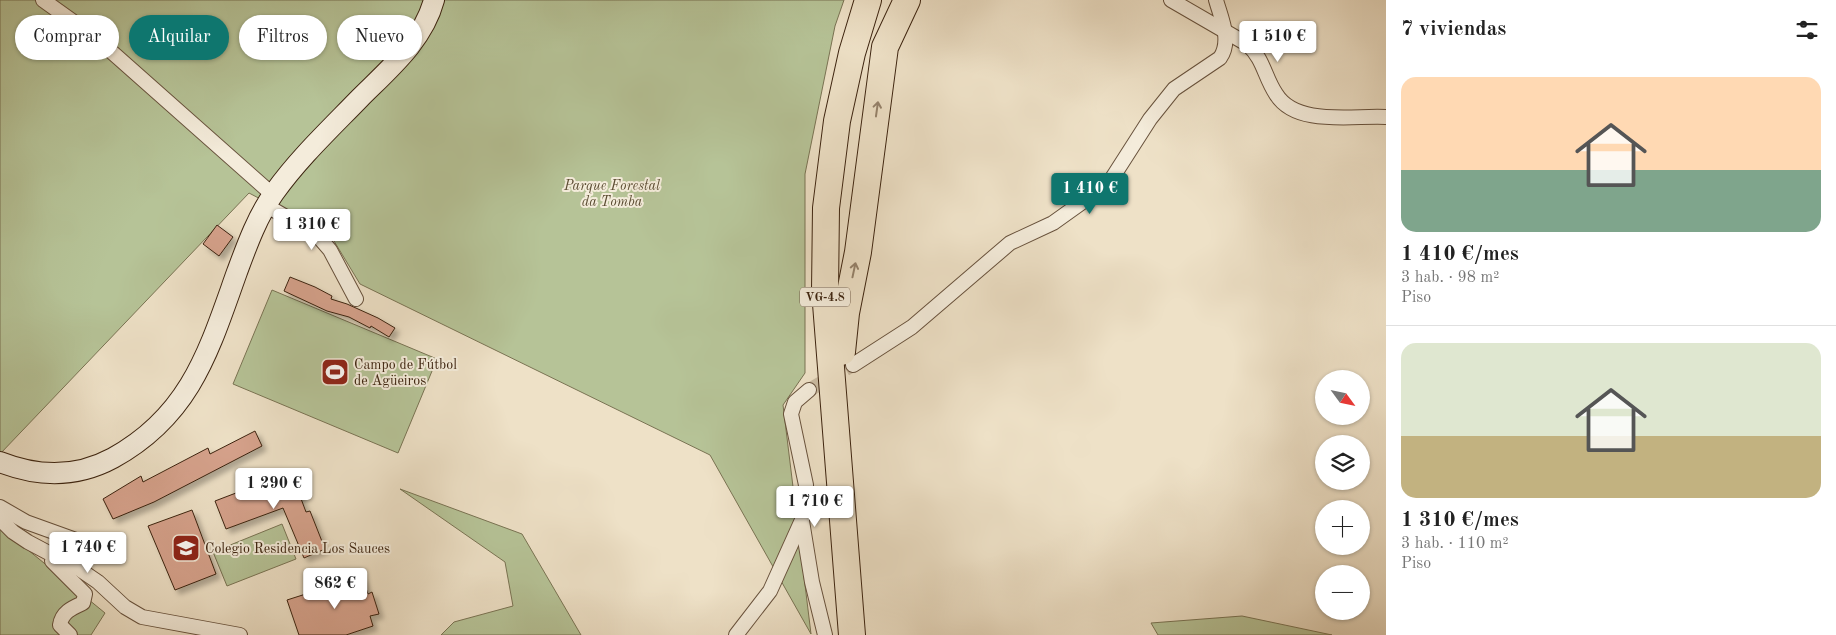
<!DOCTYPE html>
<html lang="es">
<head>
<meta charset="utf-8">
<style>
  body { margin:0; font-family:"Old Standard TT",serif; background:#f2f2f2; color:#222; height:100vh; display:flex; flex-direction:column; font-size:19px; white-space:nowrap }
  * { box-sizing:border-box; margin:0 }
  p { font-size:16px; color:#767676 }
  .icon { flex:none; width:28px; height:28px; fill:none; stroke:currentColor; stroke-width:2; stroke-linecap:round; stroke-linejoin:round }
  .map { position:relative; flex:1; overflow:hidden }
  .details { display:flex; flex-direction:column; background:#fff; width:450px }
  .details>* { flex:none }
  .hud { position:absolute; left:15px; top:15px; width:475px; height:45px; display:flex; gap:10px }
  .needle { width:32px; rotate:123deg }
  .controls { position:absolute; left:1315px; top:370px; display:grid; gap:10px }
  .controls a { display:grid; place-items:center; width:55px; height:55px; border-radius:50%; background:#fff; box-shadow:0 1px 4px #0004; font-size:25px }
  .price { position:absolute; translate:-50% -42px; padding:0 11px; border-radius:5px; background:#fff; color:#222; font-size:16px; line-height:32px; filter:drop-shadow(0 1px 2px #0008) }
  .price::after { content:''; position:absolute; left:50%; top:30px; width:15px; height:11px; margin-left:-8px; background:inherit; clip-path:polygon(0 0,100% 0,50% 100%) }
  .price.active { background:#0f766e; color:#fff }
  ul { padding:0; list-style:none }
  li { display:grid; align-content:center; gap:10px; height:265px; padding:0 15px }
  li+li { border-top:1px solid #e0e0e0 }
  li span { display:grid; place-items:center; height:155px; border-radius:15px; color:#555 }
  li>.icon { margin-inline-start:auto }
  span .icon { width:90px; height:90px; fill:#fffc; stroke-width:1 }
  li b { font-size:21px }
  h2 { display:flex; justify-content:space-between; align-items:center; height:60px; padding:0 15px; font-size:21px }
  .tag { padding:0 18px; border-radius:22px; background:#fff; box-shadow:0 1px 4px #0004; font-size:18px; line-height:45px }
  .tag.active { background:#0f766e; color:#fff }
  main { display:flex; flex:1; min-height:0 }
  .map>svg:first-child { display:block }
</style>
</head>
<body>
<main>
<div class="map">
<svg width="1386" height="635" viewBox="0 0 1386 635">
  <defs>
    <filter id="shadow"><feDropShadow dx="4.5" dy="4.5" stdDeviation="2.5" flood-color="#0004"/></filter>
  </defs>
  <rect width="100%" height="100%" fill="#eee1c7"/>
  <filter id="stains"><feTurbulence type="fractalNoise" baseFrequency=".004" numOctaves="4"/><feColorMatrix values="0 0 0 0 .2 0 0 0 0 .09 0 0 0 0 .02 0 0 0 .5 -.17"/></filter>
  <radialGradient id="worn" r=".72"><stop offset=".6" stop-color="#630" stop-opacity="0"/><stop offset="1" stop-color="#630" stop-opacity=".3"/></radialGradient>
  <g fill="#b6c397" stroke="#797353">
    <polygon points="0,0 844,0 835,26 805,174 805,373 783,405 811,634 710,455 360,284 331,236 249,193 0,454"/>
    <polygon points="272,290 437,359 398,453 233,384"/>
    <polygon points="400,489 522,534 581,635 441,635 454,622 513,606 505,562"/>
    <polygon points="282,524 296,559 227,586 213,552"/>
    <polygon points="0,527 105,613 91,635 0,635"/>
    <polygon points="1242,616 1332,635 1158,635 1151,623"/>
  </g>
  <g fill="#d6a28c" stroke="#3c230f" filter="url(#shadow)">
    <polygon points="217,225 233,237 219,256 203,244"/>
    <polygon points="290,277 315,287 332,296 331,299 347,304 378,318 395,328 389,337 371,326 370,328 349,317 327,311 284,291"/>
    <polygon points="255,431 262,446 154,502 113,519 103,499 141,476 143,482 208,448 210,454"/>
    <polygon points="291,472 306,512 310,511 325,549 304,558 283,508 226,529 215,501"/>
    <polygon points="192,510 216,574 175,590 148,526"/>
    <polygon points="362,576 368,594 372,592 379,614 370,616 373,626 346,635 299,635 287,600"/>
  </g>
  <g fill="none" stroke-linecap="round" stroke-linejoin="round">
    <polyline stroke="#cabba2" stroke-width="14" stroke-dasharray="14 7" stroke-linecap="butt" points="809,390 853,365"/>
    <defs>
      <g id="street">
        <polyline points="43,0 96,38 273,195"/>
        <path d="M1171,0L1247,44C1264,59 1264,76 1276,94C1296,127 1354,115 1386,117"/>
        <polyline points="267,206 317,235 330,250 356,299"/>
        <path d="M853,365L912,327L1010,243L1053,223L1109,183L1150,119L1174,89L1220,58C1232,41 1221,18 1216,0"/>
        <polyline points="0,507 26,522 76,540 105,542"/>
        <polyline points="0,519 13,532 28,542 79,569 98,582 125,607 142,617 240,635"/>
        <polyline points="802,521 812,582 825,635"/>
        <path d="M52,561L85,594L83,603C72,608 62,612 60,625L70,635"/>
        <polyline points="736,635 770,591 802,520 806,485 791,414 795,402 809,390"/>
      </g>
      <path id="secondary" d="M0,462C38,477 76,478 113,458C191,415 209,350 237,272C247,245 257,217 274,193C299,158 330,129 360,98C389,69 423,41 434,0"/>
      <g id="highway">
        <polyline points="842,352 846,313 858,252 885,47 907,0"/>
        <polyline points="852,635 825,291 826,208 837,121 852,53 868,0"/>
      </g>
    </defs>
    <use href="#street" stroke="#68523d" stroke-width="16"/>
    <use href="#secondary" stroke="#3c230f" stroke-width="22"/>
    <use href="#highway" stroke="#3c230f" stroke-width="28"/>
    <use href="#street" stroke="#f4ecdb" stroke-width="14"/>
    <use href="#secondary" stroke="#f4ecdb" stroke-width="20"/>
    <use href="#highway" stroke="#eee1c7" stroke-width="26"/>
  </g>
  <defs><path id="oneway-shaft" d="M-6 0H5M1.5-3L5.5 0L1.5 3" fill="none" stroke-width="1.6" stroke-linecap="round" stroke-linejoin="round" transform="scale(1.25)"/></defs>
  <g stroke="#95826b">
    <use href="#oneway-shaft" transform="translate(877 109) rotate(-82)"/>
    <use href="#oneway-shaft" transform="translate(854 270) rotate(-78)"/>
  </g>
  <defs>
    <symbol id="stadium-square" viewBox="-11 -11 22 22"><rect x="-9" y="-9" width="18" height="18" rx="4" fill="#8f2418" stroke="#f4ecdb"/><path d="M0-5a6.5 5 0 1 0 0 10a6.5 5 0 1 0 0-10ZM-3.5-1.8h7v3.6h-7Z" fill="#fff"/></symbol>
    <symbol id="school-square" viewBox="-11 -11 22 22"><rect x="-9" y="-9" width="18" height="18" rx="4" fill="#8f2418" stroke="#f4ecdb"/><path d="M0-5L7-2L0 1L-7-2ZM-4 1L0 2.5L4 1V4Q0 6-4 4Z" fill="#fff"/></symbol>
  </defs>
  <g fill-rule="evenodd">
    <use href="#stadium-square" x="319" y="356" width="32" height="32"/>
    <use href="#school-square" x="170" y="532" width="32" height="32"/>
  </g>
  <g text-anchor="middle" stroke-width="4" stroke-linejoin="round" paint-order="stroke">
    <rect fill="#f4ecdb" stroke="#735f4c" stroke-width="1" x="800" y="287.5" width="50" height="19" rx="4"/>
    <g font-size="12" font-weight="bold" fill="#3c230f">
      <text x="825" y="301">VG-4.8</text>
    </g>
    <g font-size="14" font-style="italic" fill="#5a4b31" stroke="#f4ecdb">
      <text x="612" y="190">Parque Forestal<tspan x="612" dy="16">da Tomba</tspan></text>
    </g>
    <g font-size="14" fill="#3c230f" stroke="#f4ecdb" text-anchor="start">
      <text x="354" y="369">Campo de Fútbol<tspan x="354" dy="16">de Agüeiros</tspan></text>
      <text x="205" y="553">Colegio Residencia Los Sauces</text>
    </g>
  </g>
  <rect width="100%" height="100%" filter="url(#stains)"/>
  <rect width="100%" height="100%" fill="url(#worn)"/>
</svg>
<div class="controls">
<a><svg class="needle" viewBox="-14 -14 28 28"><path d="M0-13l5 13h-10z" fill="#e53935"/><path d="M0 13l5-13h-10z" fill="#767676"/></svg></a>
<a><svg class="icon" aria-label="layers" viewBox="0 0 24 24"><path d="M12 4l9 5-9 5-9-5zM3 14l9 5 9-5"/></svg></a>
<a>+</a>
<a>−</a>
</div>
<b class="price" style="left:1278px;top:63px">1 510 €</b>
<b class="price active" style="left:1090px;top:215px">1 410 €</b>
<b class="price" style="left:312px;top:251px">1 310 €</b>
<b class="price" style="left:274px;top:510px">1 290 €</b>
<b class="price" style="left:815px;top:528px">1 710 €</b>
<b class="price" style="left:88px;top:574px">1 740 €</b>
<b class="price" style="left:335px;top:610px">862 €</b>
<div class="hud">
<a class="tag">Comprar</a>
<a class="tag active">Alquilar</a>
<a class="tag">Filtros</a>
<a class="tag">Nuevo</a>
</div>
</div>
<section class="details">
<h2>7 viviendas<svg class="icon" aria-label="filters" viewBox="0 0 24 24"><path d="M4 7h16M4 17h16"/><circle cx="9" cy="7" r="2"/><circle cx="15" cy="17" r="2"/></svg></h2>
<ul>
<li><span style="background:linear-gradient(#ffd9b3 60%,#7fa58c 0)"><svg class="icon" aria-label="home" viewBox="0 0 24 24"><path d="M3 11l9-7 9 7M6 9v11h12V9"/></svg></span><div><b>1 410 €/mes</b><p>3 hab. · 98 m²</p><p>Piso</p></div></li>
<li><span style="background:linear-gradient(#dfe7d0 60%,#c2b280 0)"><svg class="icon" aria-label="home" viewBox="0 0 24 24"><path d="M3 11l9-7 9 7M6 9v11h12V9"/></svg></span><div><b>1 310 €/mes</b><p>3 hab. · 110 m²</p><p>Piso</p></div></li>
</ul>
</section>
</main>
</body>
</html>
